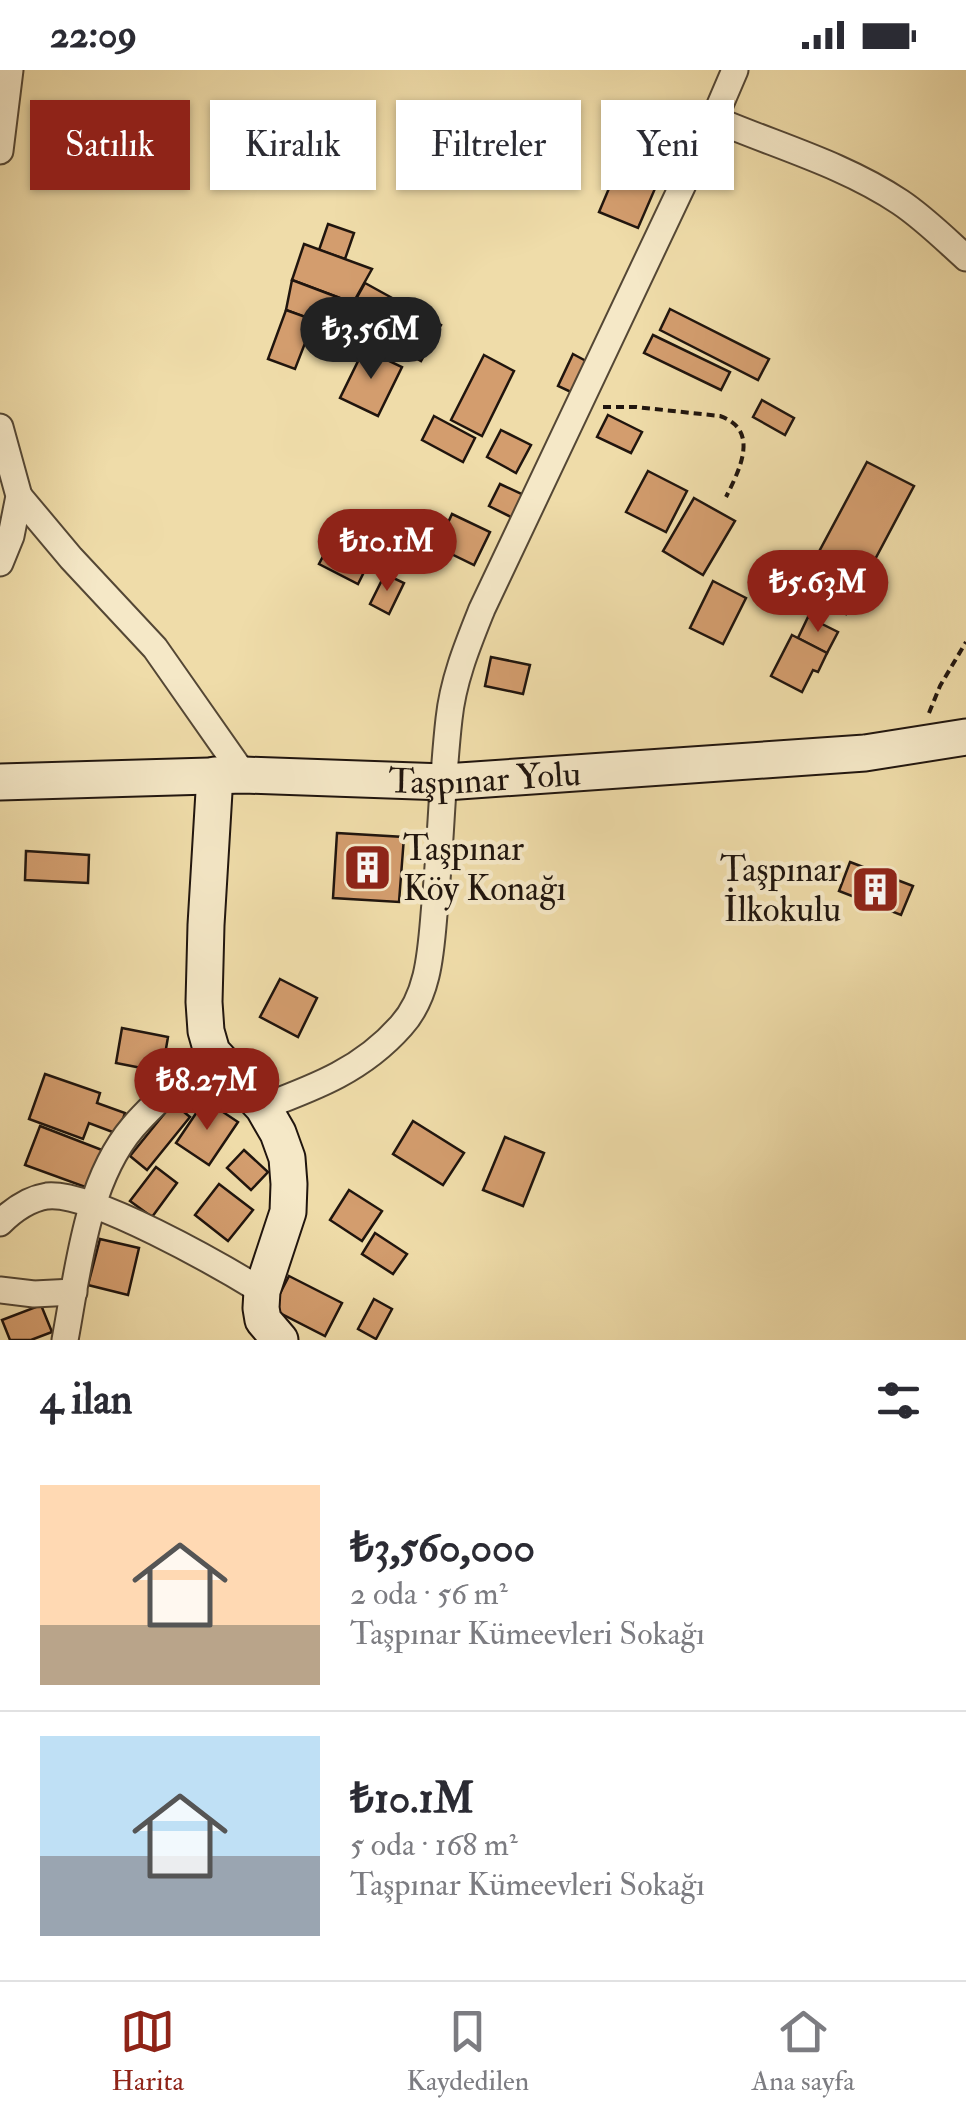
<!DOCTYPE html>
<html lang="tr">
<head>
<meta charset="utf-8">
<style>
  body { margin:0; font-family:"IM FELL Double Pica",serif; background:#f2f2f3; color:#2b2b33; height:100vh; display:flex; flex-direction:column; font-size:38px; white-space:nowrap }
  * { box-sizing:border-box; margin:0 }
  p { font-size:32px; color:#7c7c81 }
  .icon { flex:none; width:55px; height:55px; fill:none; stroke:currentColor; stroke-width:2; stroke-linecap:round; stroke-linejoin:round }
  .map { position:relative; height:1270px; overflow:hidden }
  .drawer { display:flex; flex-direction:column; background:#fff; flex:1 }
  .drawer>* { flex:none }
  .banner { position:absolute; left:30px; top:30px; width:908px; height:90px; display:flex; gap:20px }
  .price { position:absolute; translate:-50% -85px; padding:0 22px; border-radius:35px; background:#8f2418; color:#fff; font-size:32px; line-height:65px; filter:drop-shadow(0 2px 5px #0008) }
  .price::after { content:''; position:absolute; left:50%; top:60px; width:30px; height:22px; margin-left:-15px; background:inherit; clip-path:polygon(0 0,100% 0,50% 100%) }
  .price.current { background:#222; color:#fff }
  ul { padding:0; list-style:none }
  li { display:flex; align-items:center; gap:30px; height:250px; padding:0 40px }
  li+li { border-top:2px solid #e1e1e2 }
  li span { display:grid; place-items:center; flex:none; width:280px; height:200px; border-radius:0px; color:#555 }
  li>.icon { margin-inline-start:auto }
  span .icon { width:120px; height:120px; fill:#fffc; stroke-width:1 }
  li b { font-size:42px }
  h2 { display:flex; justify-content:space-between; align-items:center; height:120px; padding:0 40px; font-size:42px }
  .chip { padding:0 35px; border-radius:0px; background:#fff; box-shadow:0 2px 8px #0004; font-size:35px; line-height:90px }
  .chip.current { background:#8f2418; color:#fff }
  .status { display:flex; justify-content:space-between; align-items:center; height:70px; padding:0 50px; background:#fff; direction:ltr }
  .status svg { height:28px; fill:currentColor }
  .tab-bar { display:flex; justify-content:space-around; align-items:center; height:140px; border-top:2px solid #e1e1e2; background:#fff; font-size:28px; color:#7c7c81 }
  .tab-bar a { display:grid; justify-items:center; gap:5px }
  .tab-bar .current { color:#8f2418 }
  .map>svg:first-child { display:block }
</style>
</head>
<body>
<div class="status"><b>22:09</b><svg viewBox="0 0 49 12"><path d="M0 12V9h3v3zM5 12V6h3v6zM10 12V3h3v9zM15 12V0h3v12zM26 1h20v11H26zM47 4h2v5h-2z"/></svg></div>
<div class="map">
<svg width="966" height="1270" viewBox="0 0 966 1270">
  <rect width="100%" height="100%" fill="#efdca9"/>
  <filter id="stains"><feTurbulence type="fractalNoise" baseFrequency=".002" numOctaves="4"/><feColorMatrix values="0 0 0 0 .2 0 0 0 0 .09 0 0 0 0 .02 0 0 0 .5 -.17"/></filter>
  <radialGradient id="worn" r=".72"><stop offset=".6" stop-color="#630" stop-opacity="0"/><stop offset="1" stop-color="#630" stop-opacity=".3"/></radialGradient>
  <g fill="#d39d6e" stroke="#20150e" stroke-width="2.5">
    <polygon points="621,90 660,107 638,158 599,142"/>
    <polygon points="328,154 354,163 345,189 319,180"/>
    <polygon points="304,174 372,199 353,233 292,210"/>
    <polygon points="292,210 353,233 339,260 286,240"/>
    <polygon points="365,213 441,255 421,291 345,249"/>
    <polygon points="670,239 769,289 758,310 660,260"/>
    <polygon points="286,240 314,250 295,299 268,289"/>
    <polygon points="653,265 730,302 721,320 644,283"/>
    <polygon points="364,279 402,297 378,346 340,328"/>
    <polygon points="573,284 586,291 571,322 558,316"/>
    <polygon points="484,285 514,301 482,366 451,350"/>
    <polygon points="762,330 794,348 785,365 753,347"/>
    <polygon points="608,345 642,362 631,383 597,367"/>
    <polygon points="434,346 475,368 463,392 422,370"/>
    <polygon points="501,360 531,375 516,403 487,387"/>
    <polygon points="867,392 914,416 846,544 799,519"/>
    <polygon points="648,401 687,421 666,462 626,442"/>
    <polygon points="500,414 524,425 513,448 489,436"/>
    <polygon points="694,428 735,451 703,505 663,481"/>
    <polygon points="452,444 490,462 474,495 437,477"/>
    <polygon points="340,454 378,474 358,514 319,494"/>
    <polygon points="385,504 404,513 389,544 370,534"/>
    <polygon points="713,511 746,528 723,574 690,558"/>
    <polygon points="808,547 838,562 827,583 798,568"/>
    <polygon points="792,565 827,583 818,602 813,600 802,622 771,606"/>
    <polygon points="491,587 530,595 523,624 485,616"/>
    <polygon points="337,763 404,767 399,832 333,828"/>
    <polygon points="26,781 89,785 88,813 25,810"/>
    <polygon points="850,792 913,816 901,845 839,821"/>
    <polygon points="280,909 317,928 298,967 260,947"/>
    <polygon points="122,958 168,967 162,1002 116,993"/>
    <polygon points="45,1004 100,1023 97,1033 125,1043 118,1064 89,1053 83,1069 29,1049"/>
    <polygon points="205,1030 238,1052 209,1095 176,1073"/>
    <polygon points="173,1033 190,1047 147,1100 130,1086"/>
    <polygon points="413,1051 464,1083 443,1115 393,1084"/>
    <polygon points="40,1056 102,1080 88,1118 25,1095"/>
    <polygon points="505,1067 544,1083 523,1136 483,1120"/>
    <polygon points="244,1080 268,1102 251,1120 227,1098"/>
    <polygon points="156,1097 177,1113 152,1147 130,1131"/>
    <polygon points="219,1114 253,1140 228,1171 195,1145"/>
    <polygon points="349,1120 382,1141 362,1171 330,1150"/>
    <polygon points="375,1163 407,1184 393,1204 362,1184"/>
    <polygon points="100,1169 139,1178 128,1225 88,1215"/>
    <polygon points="289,1206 342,1233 325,1266 272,1239"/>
    <polygon points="374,1229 392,1239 376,1269 358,1259"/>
    <polygon points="41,1235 52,1262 31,1270 10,1270 2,1250"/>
  </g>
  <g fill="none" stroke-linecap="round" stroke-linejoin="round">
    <defs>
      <g id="street">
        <path d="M714,49C777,76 843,94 900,132C924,148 945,169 966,188"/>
        <polyline points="0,81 10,0"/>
        <polyline points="0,357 19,426 11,466 0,493"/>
        <polyline points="19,426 71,488 155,578 244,705"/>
        <path d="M263,1037C316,1017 362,1000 401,956C431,923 431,875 435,833C441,772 442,710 449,649C453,610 468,574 482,539L714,49L735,0"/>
        <path d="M0,1153C13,1140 28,1129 47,1126C91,1121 221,1196 262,1221"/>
        <polyline points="0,1220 34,1224 74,1222"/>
        <path d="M65,1270C78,1201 86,1112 133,1057C156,1030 186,1006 212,982"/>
      </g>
      <g id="secondary">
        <polyline points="215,705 206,855 204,932 206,961 212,982 263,1037 278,1063 287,1088 289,1114 288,1142 262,1221 261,1238 263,1250 280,1270"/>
        <path id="s1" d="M0,712L244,705L445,712L865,683L966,667"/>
      </g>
    </defs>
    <use href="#street" stroke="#544735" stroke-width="29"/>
    <use href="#secondary" stroke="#20150e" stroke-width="39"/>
    <g stroke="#20150e" stroke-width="4" stroke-dasharray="8 5" stroke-linecap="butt">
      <path d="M603,337H636L720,346C760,360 740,399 726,427"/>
      <polyline points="929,643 940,616 966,572"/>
    </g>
    <use href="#street" stroke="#f5e8c7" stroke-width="25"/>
    <use href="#secondary" stroke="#f5e8c7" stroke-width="35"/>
  </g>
  <defs>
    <symbol id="building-square" viewBox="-11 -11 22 22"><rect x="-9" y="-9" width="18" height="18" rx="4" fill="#8f2418" stroke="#f5e8c7"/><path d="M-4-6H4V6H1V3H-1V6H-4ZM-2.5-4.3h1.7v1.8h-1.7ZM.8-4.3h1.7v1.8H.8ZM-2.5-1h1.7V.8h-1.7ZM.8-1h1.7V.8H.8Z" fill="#fff"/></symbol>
  </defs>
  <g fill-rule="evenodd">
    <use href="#building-square" x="340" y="770" width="55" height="55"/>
    <use href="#building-square" x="848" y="792" width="55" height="55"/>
  </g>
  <g text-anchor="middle" stroke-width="9" stroke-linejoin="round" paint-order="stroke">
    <g font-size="35" fill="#20150e" stroke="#f5e8c7">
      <text dy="12" stroke="none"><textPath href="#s1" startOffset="485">Taşpınar Yolu</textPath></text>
    </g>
    <g font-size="35" fill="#20150e" stroke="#f5e8c7" text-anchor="start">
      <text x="403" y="790">Taşpınar<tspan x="403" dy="40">Köy Konağı</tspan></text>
      <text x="841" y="811" text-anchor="end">Taşpınar<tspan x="841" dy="40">İlkokulu</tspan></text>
    </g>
  </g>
  <rect width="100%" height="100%" filter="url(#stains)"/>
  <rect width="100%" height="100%" fill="url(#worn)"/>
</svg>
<b class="price current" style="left:371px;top:312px">₺3.56M</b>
<b class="price" style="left:387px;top:524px">₺10.1M</b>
<b class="price" style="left:818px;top:565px">₺5.63M</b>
<b class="price" style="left:207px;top:1063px">₺8.27M</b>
<div class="banner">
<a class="chip current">Satılık</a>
<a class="chip">Kiralık</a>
<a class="chip">Filtreler</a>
<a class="chip">Yeni</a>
</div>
</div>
<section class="drawer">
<h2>4 ilan<svg class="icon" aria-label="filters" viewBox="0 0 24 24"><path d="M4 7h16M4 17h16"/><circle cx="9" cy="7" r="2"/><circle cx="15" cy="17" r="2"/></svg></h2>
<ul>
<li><span style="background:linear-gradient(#ffd9b3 70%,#b9a48a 0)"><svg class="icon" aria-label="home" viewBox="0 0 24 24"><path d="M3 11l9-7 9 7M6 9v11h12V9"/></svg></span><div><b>₺3,560,000</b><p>2 oda · 56 m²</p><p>Taşpınar Kümeevleri Sokağı</p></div></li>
<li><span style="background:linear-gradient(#bfe0f5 60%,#9aa5b1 0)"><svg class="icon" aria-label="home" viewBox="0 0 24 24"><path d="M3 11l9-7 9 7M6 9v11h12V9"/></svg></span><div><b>₺10.1M</b><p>5 oda · 168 m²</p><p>Taşpınar Kümeevleri Sokağı</p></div></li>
</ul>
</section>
<nav class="tab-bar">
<a class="current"><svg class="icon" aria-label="map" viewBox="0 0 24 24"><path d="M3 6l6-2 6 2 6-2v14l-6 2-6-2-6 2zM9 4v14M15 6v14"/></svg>Harita</a>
<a><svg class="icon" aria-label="saved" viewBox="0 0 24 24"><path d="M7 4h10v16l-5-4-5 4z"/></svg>Kaydedilen</a>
<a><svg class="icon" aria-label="home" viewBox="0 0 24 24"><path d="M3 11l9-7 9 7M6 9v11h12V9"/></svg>Ana sayfa</a>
</nav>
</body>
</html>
